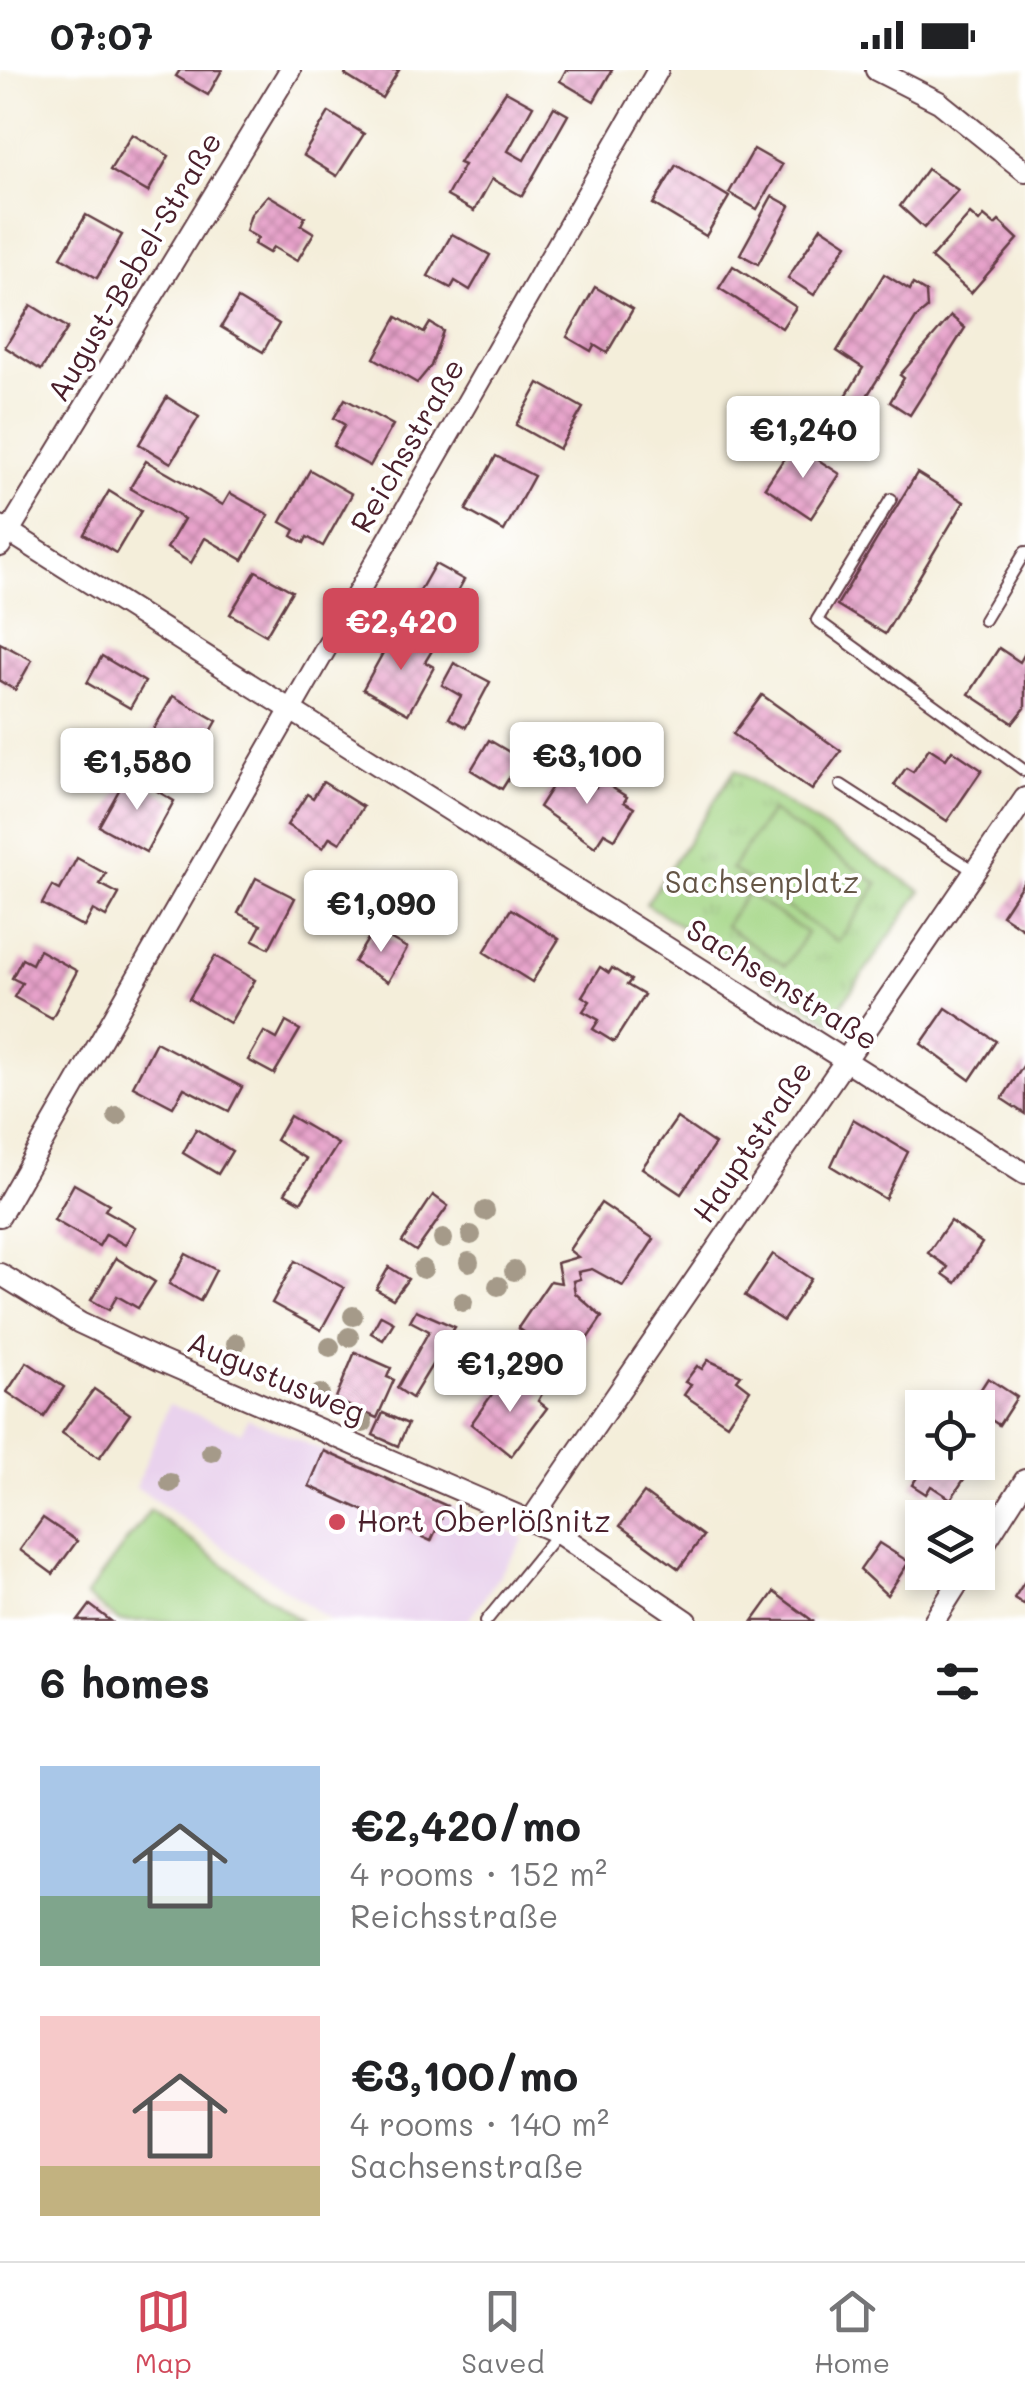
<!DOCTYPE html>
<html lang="en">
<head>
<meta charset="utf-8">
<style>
  body { margin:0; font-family:Mali,sans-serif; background:#f2f2f2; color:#202124; height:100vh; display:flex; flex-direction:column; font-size:38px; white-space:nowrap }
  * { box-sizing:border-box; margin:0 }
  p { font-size:32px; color:#757577 }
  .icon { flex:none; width:55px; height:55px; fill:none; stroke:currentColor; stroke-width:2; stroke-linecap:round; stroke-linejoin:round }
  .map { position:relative; height:1551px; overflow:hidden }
  .side { display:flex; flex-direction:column; background:#fff; flex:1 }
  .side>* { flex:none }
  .controls { position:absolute; left:905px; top:1320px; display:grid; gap:20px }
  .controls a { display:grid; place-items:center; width:90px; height:90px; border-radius:0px; background:#fff; box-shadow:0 5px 15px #0003; font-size:50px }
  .price { position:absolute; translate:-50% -85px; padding:0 22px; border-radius:10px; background:#fff; color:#222; font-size:32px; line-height:65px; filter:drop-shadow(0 2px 5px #0008) }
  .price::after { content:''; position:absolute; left:50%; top:60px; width:30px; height:22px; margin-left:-15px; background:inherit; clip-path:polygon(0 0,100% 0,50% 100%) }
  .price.selected { background:#d1495b; color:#fff }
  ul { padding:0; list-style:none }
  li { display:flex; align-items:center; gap:30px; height:250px; padding:0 40px }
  li span { display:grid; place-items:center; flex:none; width:280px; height:200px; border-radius:0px; color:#555 }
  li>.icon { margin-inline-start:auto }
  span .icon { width:120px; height:120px; fill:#fffc; stroke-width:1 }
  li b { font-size:42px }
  h2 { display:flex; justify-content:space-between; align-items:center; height:120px; padding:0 40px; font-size:42px }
  .status { display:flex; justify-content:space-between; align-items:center; height:70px; padding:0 50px; background:#fff; direction:ltr }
  .status svg { height:28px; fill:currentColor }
  .menu { display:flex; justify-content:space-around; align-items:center; height:140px; border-top:2px solid #e0e0e0; background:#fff; font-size:28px; color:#757577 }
  .menu a { display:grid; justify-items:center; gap:5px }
  .menu .selected { color:#d1495b }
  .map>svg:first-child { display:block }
</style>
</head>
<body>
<div class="status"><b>07:07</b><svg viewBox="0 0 49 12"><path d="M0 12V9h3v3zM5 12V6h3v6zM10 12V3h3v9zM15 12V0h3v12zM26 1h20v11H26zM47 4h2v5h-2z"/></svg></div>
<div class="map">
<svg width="1025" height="1551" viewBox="0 0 1025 1551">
  <defs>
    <pattern id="grass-tufts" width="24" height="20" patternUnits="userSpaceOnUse" patternTransform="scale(2.5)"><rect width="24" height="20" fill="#a3d584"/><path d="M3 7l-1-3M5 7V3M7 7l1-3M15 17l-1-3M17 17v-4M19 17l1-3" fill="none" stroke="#8eb672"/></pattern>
    <pattern id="building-cross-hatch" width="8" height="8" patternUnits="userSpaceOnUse" patternTransform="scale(2.5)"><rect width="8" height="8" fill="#e7a2ca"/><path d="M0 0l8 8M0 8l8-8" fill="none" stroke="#bd83a4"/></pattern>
  </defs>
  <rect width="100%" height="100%" fill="#fff"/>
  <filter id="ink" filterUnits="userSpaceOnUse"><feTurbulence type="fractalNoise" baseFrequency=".01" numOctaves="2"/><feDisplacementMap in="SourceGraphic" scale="20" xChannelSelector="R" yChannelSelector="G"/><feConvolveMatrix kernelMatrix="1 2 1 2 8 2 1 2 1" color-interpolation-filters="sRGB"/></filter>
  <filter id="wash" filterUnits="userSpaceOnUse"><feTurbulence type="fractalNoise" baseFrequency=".0048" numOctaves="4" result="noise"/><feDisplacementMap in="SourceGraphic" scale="40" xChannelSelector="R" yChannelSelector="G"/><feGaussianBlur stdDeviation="2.25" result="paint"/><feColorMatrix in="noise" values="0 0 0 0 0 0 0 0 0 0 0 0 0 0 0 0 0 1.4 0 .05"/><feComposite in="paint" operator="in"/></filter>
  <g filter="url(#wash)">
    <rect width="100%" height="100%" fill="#f4eeda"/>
    <polygon fill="#e9d2ed" points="169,1334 241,1362 248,1348 525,1468 468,1551 331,1551 136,1417"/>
    <polygon fill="url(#grass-tufts)" stroke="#767a58" stroke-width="2.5" points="735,700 921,821 830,951 646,834"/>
    <g fill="#a3d584" stroke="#767a58" stroke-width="2.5">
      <polygon points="771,741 878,814 838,872 731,799"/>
      <polygon points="747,823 807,863 785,896 725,856"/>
      <polygon points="150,1440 300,1551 119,1551 86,1526"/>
    </g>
    <g id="blocks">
      <g fill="url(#building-cross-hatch)">
        <polygon points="180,0 222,0 208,25 176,6"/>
        <polygon points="348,0 399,0 382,28 345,5"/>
        <polygon points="566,0 612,0 594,31 560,11"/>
        <polygon points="506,21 533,36 508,81 524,90 554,37 568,45 522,126 492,109 474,141 447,126 464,95 459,93"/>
        <polygon points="329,42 364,64 337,106 303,85"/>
        <polygon points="132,64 169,86 148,122 110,100"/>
        <polygon points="754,79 782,95 757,139 729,123"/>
        <polygon points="676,95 729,127 706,166 653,134"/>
        <polygon points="927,99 958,120 924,158 900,136"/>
        <polygon points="268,125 305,147 301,155 314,163 297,191 273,177 269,183 254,174 258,168 246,161 251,144"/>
        <polygon points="772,126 790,136 758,194 740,184"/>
        <polygon points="970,144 979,152 984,146 995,155 999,151 1018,169 971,223 931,188"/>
        <polygon points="86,145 122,165 97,208 61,187"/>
        <polygon points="821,157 847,174 814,225 788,208"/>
        <polygon points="452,164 490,185 470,220 455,211 451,218 428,206"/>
        <polygon points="733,196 796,237 782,258 719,218"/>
        <polygon points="884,204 910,220 913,214 926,222 927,239 916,248 855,345 840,336 863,298 837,281"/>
        <polygon points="595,217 633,239 607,283 594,275 591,281 567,267"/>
        <polygon points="238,229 279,254 263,282 221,257"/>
        <polygon points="31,235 68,258 41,300 5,277"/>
        <polygon points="951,246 965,258 910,345 890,332 904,308 900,305"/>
        <polygon points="397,247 424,263 430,253 443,261 431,296 417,313 374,288"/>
        <polygon points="539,313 583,338 559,379 516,355"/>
        <polygon points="167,327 199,347 171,393 139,374"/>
        <polygon points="345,329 393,355 370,396 333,376 345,355 334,348"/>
        <polygon points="794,374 840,404 811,448 765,417"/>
        <polygon points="496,386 534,406 504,461 466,440"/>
        <polygon points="146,391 223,435 230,423 269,445 243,490 205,468 191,493 167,478 184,449 130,418"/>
        <polygon points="310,400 352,424 323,476 307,467 304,473 292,466 295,460 281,452"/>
        <polygon points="917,403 964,432 885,564 837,535"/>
        <polygon points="109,421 141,441 116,483 84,464"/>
        <polygon points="435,494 464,510 443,547 414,531"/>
        <polygon points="256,501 292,521 266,565 230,544"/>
        <polygon points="402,562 433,579 425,592 434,597 408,644 363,619 389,572 395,575"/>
        <polygon points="0,573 32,590 15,620 0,611"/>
        <polygon points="999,578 1020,592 1025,583 1025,638 1013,653 969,624"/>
        <polygon points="102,586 145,612 130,638 87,613"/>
        <polygon points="454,593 490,612 466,657 449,648 461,626 442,615"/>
        <polygon points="762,625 841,681 812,720 733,664"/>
        <polygon points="173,626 217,651 193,693 149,667"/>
        <polygon points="489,670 521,689 502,719 471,700"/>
        <polygon points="929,678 946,689 952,680 982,700 947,751 894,715 906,698 913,702"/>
        <polygon points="564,698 596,717 600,710 627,727 624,732 634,738 615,769 604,763 595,777 539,737"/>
        <polygon points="128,704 174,731 146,782 99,756"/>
        <polygon points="323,712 363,737 340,773 330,767 323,778 287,755 307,724 313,728"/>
        <polygon points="77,788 106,804 100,814 119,824 106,847 93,840 84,857 42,834 52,816 60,820"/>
        <polygon points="256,808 295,828 269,878 253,870 261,855 238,843"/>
        <polygon points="1025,810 1025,860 1002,845"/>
        <polygon points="511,839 559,869 532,912 484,882"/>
        <polygon points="374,859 407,878 388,912 354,892"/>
        <polygon points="39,880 77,901 52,948 14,927 22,913 12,908 22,889 32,894"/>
        <polygon points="215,886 255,910 230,953 189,929"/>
        <polygon points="600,897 609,903 612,898 631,910 627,915 644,925 614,972 593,959 599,950 583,941 590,931 582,926"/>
        <polygon points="946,938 996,971 970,1010 921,974"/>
        <polygon points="286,952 300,960 274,1004 248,990 264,962 277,969"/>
        <polygon points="156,972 242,1017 229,1041 184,1018 173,1037 133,1016"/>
        <polygon points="1025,993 1025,1044 1002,1029"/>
        <polygon points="290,1046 338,1074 301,1132 285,1123 306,1089 276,1070"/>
        <polygon points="677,1048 715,1074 681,1124 642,1098"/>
        <polygon points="853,1049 908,1082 885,1129 831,1096"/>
        <polygon points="196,1059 232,1081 218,1104 183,1083"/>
        <polygon points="74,1114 109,1134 105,1140 135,1157 125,1175 106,1164 99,1176 54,1150"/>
        <polygon points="433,1125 448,1136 416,1181 402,1172"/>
        <polygon points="601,1133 654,1169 623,1216 592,1199 578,1202 580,1209 573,1211 575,1223 602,1247 570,1294 518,1258 550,1211 561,1213 557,1193 578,1187 569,1180"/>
        <polygon points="950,1151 982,1173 956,1213 943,1204 948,1197 928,1183"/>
        <polygon points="186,1184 216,1200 200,1231 169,1214"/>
        <polygon points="773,1184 811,1209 783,1251 745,1226"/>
        <polygon points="116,1188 155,1212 138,1238 117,1226 109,1240 91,1230"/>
        <polygon points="295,1191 344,1218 321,1260 272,1233"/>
        <polygon points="389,1197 408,1209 393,1229 376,1219"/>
        <polygon points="416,1240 455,1257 412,1328 397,1318 429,1261 410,1251"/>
        <polygon points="381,1245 394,1252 383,1270 371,1263"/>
        <polygon points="355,1282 391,1298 387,1307 394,1310 377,1348 335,1330"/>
        <polygon points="708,1290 741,1305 737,1310 750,1320 727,1354 684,1325 691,1315 685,1312 697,1296 702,1299"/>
        <polygon points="27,1292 64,1317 44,1347 7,1322"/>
        <polygon points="521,1308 543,1322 538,1331 547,1338 511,1386 471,1354 495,1320 498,1323 507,1310 516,1317"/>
        <polygon points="988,1308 1017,1327 999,1355 970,1336"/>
        <polygon points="94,1319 130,1344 99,1388 62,1363"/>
        <polygon points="383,1343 408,1354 398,1376 373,1365"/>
        <polygon points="324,1381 447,1436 431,1471 309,1416"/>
        <polygon points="927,1392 959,1392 970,1400 951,1429 931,1416 926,1424 912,1415"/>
        <polygon points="644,1423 703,1466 679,1499 620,1456"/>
        <polygon points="43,1448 77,1471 53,1504 20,1480"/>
        <polygon points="879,1473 909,1492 887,1525 860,1500"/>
        <polygon points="1025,1511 1025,1535 1014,1528"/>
        <polygon points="774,1522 813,1551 753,1551"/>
        <polygon points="90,1535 111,1551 78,1551"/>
      </g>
    </g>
  </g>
  <g filter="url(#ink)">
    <use href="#blocks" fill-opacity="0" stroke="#643e45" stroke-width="2.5"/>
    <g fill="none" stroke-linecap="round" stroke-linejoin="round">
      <defs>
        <g id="lane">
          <polyline points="891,429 817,550 1025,701"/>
          <polyline points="984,550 1025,482"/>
          <polyline points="841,715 974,801"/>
          <polyline points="486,1551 558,1463"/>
        </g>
        <g id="street">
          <polyline points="876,0 939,32 1025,101"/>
          <polyline points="0,456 1025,1104"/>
          <polyline points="0,476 290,0"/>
          <polyline points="0,1146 658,0"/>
          <polyline points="0,1204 80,1253 159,1290 558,1463 687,1551"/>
          <polyline points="531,1450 1025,728"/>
          <polyline points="978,1484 1025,1410"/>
          <polyline points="934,1551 965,1502"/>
        </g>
      </defs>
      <use href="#lane" stroke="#643e45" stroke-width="14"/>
      <use href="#street" stroke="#643e45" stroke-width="24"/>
      <use href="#lane" stroke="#fff" stroke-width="10"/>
      <use href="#street" stroke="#fff" stroke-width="20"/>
    </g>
    <g fill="#a59a89">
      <circle cx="117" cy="1046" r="10"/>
      <circle cx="485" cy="1141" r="10"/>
      <circle cx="471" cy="1165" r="10"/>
      <circle cx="443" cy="1169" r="10"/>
      <circle cx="469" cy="1192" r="10"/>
      <circle cx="423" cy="1199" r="10"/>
      <circle cx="514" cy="1201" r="10"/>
      <circle cx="498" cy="1216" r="10"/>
      <circle cx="463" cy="1232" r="10"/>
      <circle cx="353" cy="1246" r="10"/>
      <circle cx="349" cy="1267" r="10"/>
      <circle cx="236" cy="1273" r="10"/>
      <circle cx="330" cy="1277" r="10"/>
      <circle cx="320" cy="1324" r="10"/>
      <circle cx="363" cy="1353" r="10"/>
      <circle cx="211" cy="1382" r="10"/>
      <circle cx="170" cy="1413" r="10"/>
    </g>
  </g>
  <circle fill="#d1495b" stroke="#fff" stroke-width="4" cx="337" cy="1452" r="10"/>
  <g text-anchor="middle" stroke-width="8" stroke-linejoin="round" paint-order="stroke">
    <g font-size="30" fill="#4a1f2b" stroke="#fff">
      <text transform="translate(135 197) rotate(-59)" y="10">August-Bebel-Straße</text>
      <text transform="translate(408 376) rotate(-60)" y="10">Reichsstraße</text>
      <text transform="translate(782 915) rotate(32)" y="10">Sachsenstraße</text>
      <text transform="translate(753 1072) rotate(-56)" y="10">Hauptstraße</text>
      <text transform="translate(276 1308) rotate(23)" y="10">Augustusweg</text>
    </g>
    <g font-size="30" fill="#655646" stroke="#fff">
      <text x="762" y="823">Sachsenplatz</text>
    </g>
    <g font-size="30" fill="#4a1f2b" stroke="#fff" text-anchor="start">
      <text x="357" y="1462">Hort Oberlößnitz</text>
    </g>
  </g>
</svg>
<div class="controls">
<a><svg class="icon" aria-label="locate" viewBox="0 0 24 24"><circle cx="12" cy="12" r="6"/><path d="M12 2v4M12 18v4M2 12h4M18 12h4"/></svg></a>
<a><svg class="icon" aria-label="layers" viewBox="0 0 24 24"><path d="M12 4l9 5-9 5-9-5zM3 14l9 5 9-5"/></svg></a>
</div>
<b class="price" style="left:803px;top:411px">€1,240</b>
<b class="price selected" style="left:401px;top:603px">€2,420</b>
<b class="price" style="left:587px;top:737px">€3,100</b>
<b class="price" style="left:137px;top:743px">€1,580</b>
<b class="price" style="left:381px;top:885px">€1,090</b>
<b class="price" style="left:510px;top:1345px">€1,290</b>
</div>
<section class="side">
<h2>6 homes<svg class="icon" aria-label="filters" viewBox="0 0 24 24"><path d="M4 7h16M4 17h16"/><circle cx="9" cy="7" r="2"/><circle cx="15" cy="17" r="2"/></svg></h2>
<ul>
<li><span style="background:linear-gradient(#a9c7e8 65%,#7fa58c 0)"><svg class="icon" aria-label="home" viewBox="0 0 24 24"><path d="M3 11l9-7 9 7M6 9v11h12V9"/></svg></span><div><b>€2,420/mo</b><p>4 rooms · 152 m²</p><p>Reichsstraße</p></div></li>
<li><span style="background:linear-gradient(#f6c9c9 75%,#c2b280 0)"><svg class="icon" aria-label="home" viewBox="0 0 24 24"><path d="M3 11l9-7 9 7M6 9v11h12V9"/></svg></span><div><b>€3,100/mo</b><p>4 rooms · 140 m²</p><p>Sachsenstraße</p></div></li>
</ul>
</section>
<nav class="menu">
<a class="selected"><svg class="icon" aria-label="map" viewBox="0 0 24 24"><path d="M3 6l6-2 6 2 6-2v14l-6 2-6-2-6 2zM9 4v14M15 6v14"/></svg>Map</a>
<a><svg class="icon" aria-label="saved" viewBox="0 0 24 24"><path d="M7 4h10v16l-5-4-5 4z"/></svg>Saved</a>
<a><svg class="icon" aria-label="home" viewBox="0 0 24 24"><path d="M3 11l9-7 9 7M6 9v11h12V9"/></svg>Home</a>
</nav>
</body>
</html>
